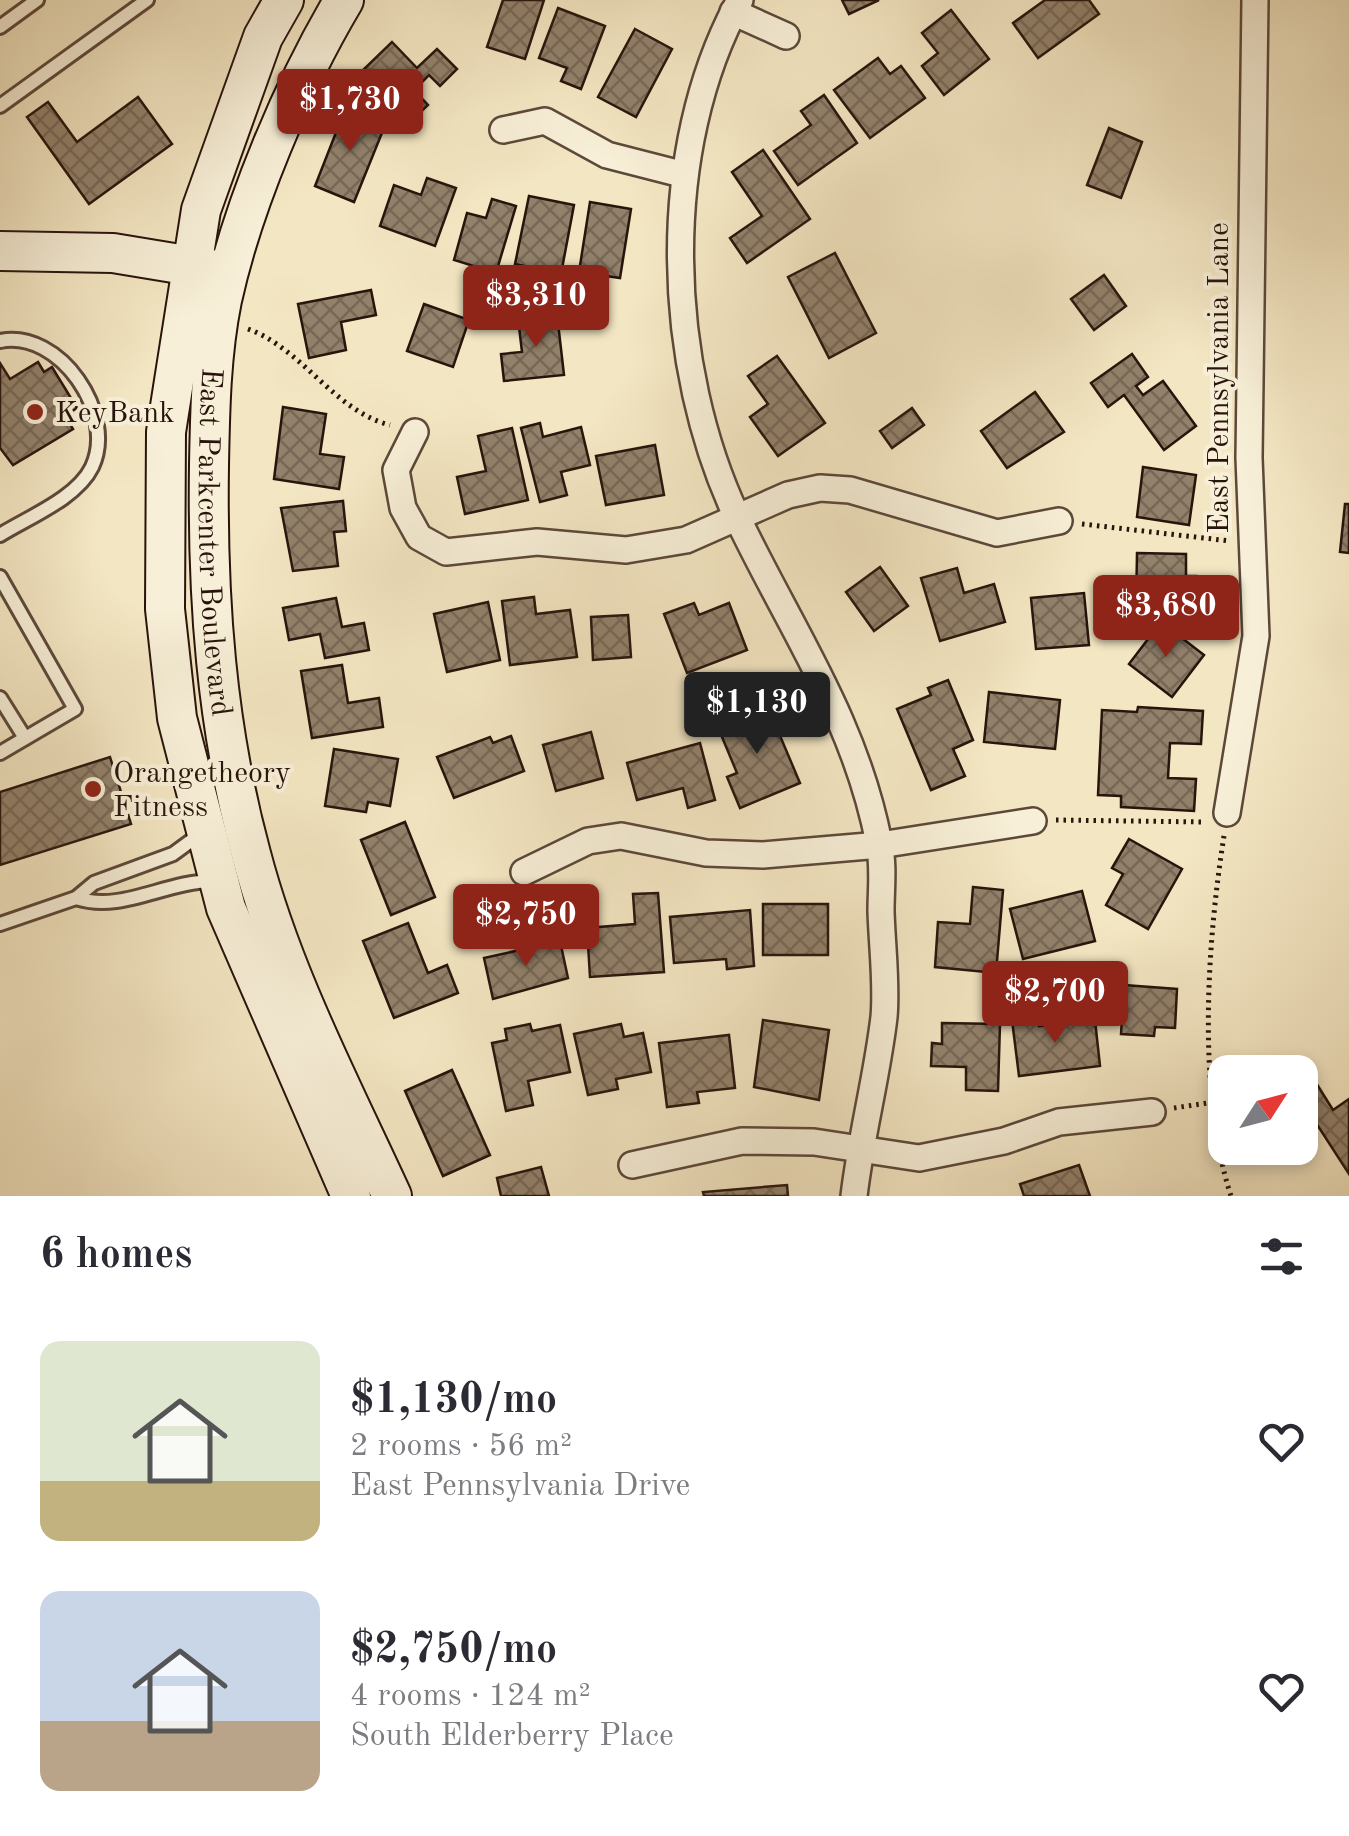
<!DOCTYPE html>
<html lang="en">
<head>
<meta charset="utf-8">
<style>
  body { margin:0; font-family:"Old Standard TT",serif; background:#f7f7f7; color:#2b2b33; height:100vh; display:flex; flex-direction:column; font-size:38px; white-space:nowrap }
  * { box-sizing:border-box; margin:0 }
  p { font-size:32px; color:#7c7c81 }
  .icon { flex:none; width:55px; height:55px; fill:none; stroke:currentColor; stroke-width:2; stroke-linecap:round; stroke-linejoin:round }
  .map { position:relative; height:1196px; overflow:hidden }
  .sheet { display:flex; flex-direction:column; background:#fff; flex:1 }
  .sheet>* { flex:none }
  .needle { width:65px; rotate:54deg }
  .buttons { position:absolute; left:1208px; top:1055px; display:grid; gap:20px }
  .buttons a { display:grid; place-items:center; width:110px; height:110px; border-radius:20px; background:#fff; box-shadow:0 5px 15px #0003; font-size:50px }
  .price { position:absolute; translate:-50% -85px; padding:0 22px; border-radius:10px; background:#8f2418; color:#fff; font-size:32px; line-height:65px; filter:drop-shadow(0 2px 5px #0008) }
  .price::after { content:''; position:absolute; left:50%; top:60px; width:30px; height:22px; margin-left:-15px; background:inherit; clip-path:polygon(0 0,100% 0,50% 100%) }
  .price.on { background:#222; color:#fff }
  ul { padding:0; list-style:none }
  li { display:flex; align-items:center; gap:30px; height:250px; padding:0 40px }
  li span { display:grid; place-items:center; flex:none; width:280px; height:200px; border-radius:20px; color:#555 }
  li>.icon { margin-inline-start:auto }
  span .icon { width:120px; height:120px; fill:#fffc; stroke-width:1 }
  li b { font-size:42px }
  h2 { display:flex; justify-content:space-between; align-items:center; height:120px; padding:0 40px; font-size:42px }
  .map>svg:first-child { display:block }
</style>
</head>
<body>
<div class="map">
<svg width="1349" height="1196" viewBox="0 0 1349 1196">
  <defs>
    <pattern id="building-cross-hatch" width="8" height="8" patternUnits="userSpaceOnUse" patternTransform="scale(2.5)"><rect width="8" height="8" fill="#92816b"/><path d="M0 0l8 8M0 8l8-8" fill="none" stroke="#776856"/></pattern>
  </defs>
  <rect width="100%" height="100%" fill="#f3e6c2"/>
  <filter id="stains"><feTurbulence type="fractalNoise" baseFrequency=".002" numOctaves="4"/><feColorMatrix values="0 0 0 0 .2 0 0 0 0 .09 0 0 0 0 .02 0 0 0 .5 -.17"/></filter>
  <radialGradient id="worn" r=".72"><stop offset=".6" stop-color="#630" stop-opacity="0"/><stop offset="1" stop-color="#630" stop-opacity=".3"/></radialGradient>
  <g fill="url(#building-cross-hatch)" stroke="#29140c" stroke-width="2.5">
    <polygon points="503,0 544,0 525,59 487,47"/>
    <polygon points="842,0 879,0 849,14"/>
    <polygon points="1045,0 1089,0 1099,14 1038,58 1013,23"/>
    <polygon points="558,8 605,26 581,89 561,81 567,68 539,58"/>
    <polygon points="951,10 989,59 944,95 922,66 938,53 922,33"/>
    <polygon points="635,29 672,49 636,117 598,97"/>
    <polygon points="392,42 417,68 437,49 457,69 440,86 429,75 414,90 428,105 410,122 361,72"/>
    <polygon points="878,58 890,74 901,66 925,98 870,138 834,90"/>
    <polygon points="824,95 857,143 798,185 774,151 811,125 801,111"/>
    <polygon points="138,97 172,144 89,204 27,117 48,102 77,142"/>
    <polygon points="346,107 386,123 354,202 315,186"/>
    <polygon points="1109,128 1142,142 1121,198 1087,185"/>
    <polygon points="763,150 810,219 747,263 730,238 762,216 732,172"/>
    <polygon points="427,178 456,188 435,246 380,226 394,185 421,195"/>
    <polygon points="529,196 574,205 561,274 515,264"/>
    <polygon points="492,199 516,206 496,273 454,260 467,213 486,218"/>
    <polygon points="590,202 631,209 620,278 579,272"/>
    <polygon points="835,253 876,333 829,358 788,277"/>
    <polygon points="1104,275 1126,306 1094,330 1071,299"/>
    <polygon points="371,290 376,315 341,322 346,350 309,358 298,304"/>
    <polygon points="424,304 469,320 453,367 407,351"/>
    <polygon points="557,314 564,375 504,381 501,354 522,352 518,318"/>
    <polygon points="1132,354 1148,377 1136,386 1143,395 1163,381 1196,426 1164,450 1124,395 1108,407 1091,383"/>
    <polygon points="777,356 825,423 778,456 750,417 768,404 748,376"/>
    <polygon points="38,362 44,372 52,367 77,408 65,416 73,429 13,465 0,448 0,363 10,379"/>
    <polygon points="1035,392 1064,432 1007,468 981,431"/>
    <polygon points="283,407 326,414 320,454 344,457 339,489 274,479"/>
    <polygon points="912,408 924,425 892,448 880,431"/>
    <polygon points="540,423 543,437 581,427 590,465 561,472 567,495 540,502 521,428"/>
    <polygon points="512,428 528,500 465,514 457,477 486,471 478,436"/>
    <polygon points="655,445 664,495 606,505 596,456"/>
    <polygon points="1143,467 1196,475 1189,525 1137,517"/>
    <polygon points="343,501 346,531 334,532 338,566 293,571 281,508"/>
    <polygon points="1345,504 1349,504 1349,553 1340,552"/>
    <polygon points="1137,553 1186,554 1186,576 1196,576 1195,612 1136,610"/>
    <polygon points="880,567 908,606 874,631 846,592"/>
    <polygon points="957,568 964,593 994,584 1005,622 940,641 921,578"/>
    <polygon points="1084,593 1089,645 1036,649 1031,598"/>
    <polygon points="534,597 536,614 570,610 577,657 510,665 502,601"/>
    <polygon points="336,598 342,627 364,623 369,650 325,658 320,634 289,640 283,608"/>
    <polygon points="488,602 500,660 447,672 434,614"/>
    <polygon points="694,603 699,615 729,603 747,650 687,673 664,614"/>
    <polygon points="628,615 631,657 593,660 591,617"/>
    <polygon points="1161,622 1204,655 1172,697 1129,664"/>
    <polygon points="342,665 348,703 379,698 383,727 312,738 301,671"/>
    <polygon points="948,680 973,740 953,749 965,776 931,790 897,709 931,695 928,688"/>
    <polygon points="989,692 1060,700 1055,749 984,742"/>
    <polygon points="767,705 800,783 740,808 727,777 737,773 717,725"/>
    <polygon points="1138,707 1203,711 1201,744 1170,743 1168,778 1196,779 1194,811 1121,807 1121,796 1098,795 1102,710 1137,712"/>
    <polygon points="591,732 603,778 556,791 543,745"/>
    <polygon points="511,736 524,771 454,798 437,757 490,737 493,743"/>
    <polygon points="700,743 715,800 688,808 683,788 637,800 627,763"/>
    <polygon points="334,749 398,759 390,806 368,802 366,812 325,806"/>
    <polygon points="110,757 131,824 0,865 0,792"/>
    <polygon points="405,822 435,897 391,915 361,840"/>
    <polygon points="1129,839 1182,869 1148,929 1106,905 1123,874 1112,868"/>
    <polygon points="973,887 1003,890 996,973 935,967 938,922 970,924"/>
    <polygon points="1082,891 1095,941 1023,959 1010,909"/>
    <polygon points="658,893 664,972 590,977 587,928 635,924 633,894"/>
    <rect x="763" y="904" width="65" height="51"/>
    <polygon points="750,910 754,966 727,969 726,959 674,963 670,917"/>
    <polygon points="408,923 428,973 447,965 458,993 394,1018 363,941"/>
    <polygon points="560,941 568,978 493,999 484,958"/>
    <polygon points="1124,985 1177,989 1175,1028 1155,1027 1154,1036 1121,1034"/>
    <polygon points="1038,1017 1039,1026 1095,1020 1100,1066 1019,1076 1012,1020"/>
    <polygon points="763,1020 829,1030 819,1100 754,1087"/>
    <polygon points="942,1023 1000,1024 998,1091 966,1090 966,1067 931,1066 932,1043 942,1044"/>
    <polygon points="530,1024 532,1031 560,1025 570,1072 528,1081 533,1105 506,1111 492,1043 507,1040 505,1029"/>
    <polygon points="621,1024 624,1037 643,1033 651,1072 616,1079 618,1089 588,1095 574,1034"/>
    <polygon points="729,1035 735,1088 697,1092 699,1103 667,1107 659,1043"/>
    <polygon points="452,1070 490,1155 443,1176 405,1091"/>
    <polygon points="1313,1078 1333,1110 1349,1099 1349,1174 1318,1126 1300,1138 1300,1086"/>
    <polygon points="1079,1165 1090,1196 1024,1196 1020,1184"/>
    <polygon points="541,1167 549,1196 501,1196 497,1178"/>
    <polygon points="787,1185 788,1196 704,1196 703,1192"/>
  </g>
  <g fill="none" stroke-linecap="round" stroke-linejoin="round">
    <defs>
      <g id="lane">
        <polyline points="0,27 37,0"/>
        <polyline points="0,106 147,0"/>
        <path d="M0,341C60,329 117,414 92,467C77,498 29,517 0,535"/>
        <polyline points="0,577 75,709 0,753"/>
        <polyline points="0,698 25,738"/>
        <path d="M76,898C122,913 165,881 214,881"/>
        <polyline points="0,924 76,898 94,883 173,854 203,832"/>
      </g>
      <g id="street">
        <path d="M740,0C657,150 665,367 738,519C791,630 855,719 879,843C884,865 881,889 881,911C882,946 887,983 884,1017C877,1077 861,1136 854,1196"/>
        <polyline points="733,12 786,36"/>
        <polyline points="503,130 545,121 607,155 685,175"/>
        <polyline points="415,432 396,470 403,508 419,537 446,552 537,542 626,550 686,540 788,495 820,488 850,490 997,533 1059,521"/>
        <polyline points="1227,813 1256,636 1249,458 1255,0"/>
        <polyline points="524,872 588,841 621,836 706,853 763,855 880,845 1033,821"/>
        <polyline points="632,1165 742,1141 814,1142 919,1158 1004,1141 1059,1122 1152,1112"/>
      </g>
      <g id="secondary">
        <polyline points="284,0 263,37 201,210 166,432 165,609 177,718 226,908 351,1196"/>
        <path id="s1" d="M344,0C294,84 243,204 222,300C211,354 210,410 209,465C207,598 216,726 251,854C282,973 341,1085 392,1196"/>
        <polyline points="0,251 113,253 216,270"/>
      </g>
    </defs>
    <use href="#lane" stroke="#5c483a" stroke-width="18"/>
    <use href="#street" stroke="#5c483a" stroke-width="30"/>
    <use href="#secondary" stroke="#29140c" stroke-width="42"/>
    <g stroke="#29140c" stroke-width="5" stroke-dasharray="2.5 5" stroke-linecap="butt">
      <path d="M248,329C303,349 334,411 390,425"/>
      <polyline points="1082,524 1230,541"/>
      <polyline points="1056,820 1205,822"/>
      <path d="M1224,836C1207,943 1197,1092 1231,1196"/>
      <polyline points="1174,1108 1214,1102"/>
    </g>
    <use href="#lane" stroke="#f7efd7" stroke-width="12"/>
    <use href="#street" stroke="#f7efd7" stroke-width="25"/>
    <use href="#secondary" stroke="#f7efd7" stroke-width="38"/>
  </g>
  <g fill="#8f2418" stroke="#f7efd7" stroke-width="4">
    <circle cx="35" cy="412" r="10"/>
    <circle cx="93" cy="789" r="10"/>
  </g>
  <g text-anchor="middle" stroke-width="8" stroke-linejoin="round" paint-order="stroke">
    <g font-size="30" fill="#29140c" stroke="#f7efd7">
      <text transform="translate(1218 378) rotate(-90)" y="10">East Pennsylvania Lane</text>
      <text dy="10" stroke="none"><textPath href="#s1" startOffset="568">East Parkcenter Boulevard</textPath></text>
    </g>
    <g font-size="30" fill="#29140c" stroke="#f7efd7" text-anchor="start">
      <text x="55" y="422">KeyBank</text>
      <text x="113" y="782">Orangetheory<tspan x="113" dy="34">Fitness</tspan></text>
    </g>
  </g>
  <rect width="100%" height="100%" filter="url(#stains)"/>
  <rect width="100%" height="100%" fill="url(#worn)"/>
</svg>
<div class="buttons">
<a><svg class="needle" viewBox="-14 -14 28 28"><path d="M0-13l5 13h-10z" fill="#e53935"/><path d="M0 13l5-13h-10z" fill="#7c7c81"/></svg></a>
</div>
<b class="price" style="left:350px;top:154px">$1,730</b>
<b class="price" style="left:536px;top:350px">$3,310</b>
<b class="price" style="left:1166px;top:660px">$3,680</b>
<b class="price on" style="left:757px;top:757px">$1,130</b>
<b class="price" style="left:526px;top:969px">$2,750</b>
<b class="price" style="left:1055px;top:1046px">$2,700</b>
</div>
<section class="sheet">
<h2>6 homes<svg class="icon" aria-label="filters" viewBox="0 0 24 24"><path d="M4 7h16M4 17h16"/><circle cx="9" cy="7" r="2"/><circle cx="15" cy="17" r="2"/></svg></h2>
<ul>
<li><span style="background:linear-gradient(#dfe7d0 70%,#c2b280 0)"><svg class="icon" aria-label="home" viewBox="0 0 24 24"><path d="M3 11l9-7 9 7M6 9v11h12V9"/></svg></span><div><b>$1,130/mo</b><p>2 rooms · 56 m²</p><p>East Pennsylvania Drive</p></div><svg class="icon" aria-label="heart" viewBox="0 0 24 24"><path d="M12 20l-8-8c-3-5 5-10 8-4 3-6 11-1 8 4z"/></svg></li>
<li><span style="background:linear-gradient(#c9d6e8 65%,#b9a48a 0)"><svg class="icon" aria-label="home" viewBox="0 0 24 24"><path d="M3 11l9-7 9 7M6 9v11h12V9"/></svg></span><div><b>$2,750/mo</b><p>4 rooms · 124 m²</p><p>South Elderberry Place</p></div><svg class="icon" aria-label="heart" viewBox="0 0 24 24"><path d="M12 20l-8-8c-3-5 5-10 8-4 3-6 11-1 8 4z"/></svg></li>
</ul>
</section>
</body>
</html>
